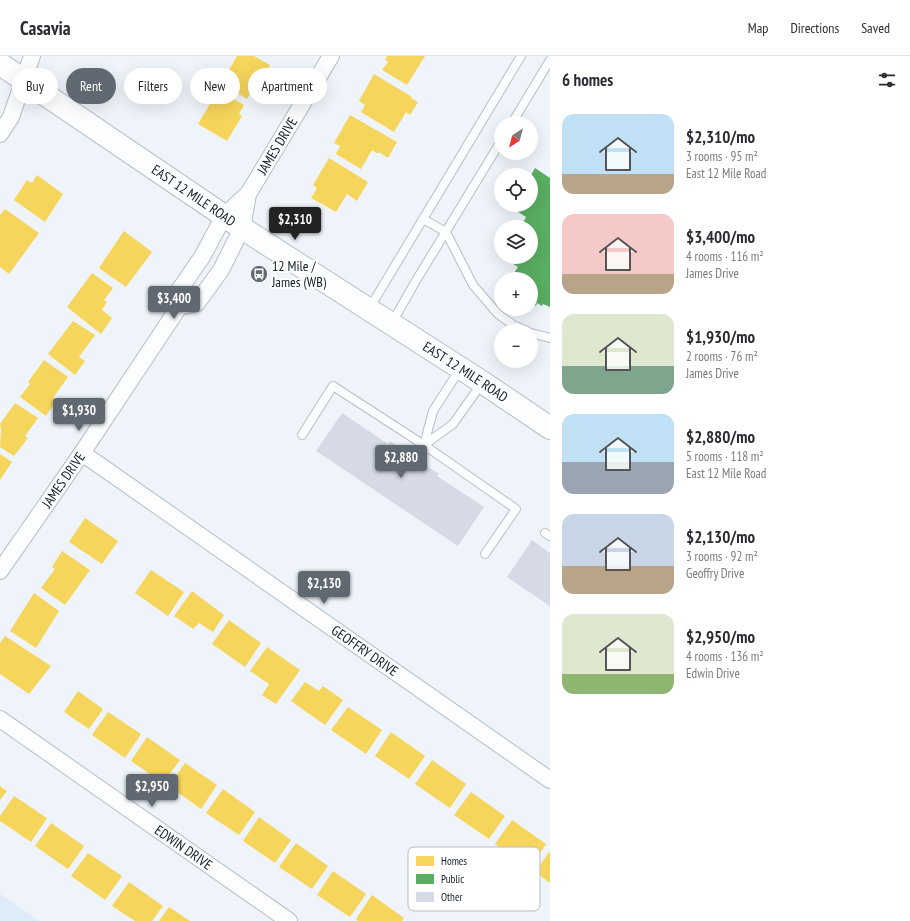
<!DOCTYPE html>
<html lang="en">
<head>
<meta charset="utf-8">
<style>
  body { margin:0; font-family:"PT Sans Narrow",sans-serif; background:#f2f2f3; color:#2b2b33; height:100vh; display:flex; flex-direction:column; font-size:15px; white-space:nowrap }
  * { box-sizing:border-box; margin:0 }
  p { font-size:13px; color:#7c7c81 }
  .icon { flex:none; width:22px; height:22px; fill:none; stroke:currentColor; stroke-width:2; stroke-linecap:round; stroke-linejoin:round }
  .map { position:relative; flex:1; overflow:hidden }
  .panel { display:flex; flex-direction:column; background:#fff; width:360px }
  .panel>* { flex:none }
  .hud { position:absolute; left:12px; top:12px; width:380px; height:36px; display:flex; gap:8px }
  .needle { width:26px; rotate:216deg }
  .tools { position:absolute; left:494px; top:60px; display:grid; gap:8px }
  .tools a { display:grid; place-items:center; width:44px; height:44px; border-radius:50%; background:#fff; box-shadow:0 4px 16px #0002; font-size:20px }
  .price { position:absolute; translate:-50% -34px; padding:0 9px; border-radius:4px; background:#606971; color:#fff; font-size:13px; line-height:26px; filter:drop-shadow(0 1px 2px #0008) }
  .price::after { content:''; position:absolute; left:50%; top:24px; width:12px; height:9px; margin-left:-6px; background:inherit; clip-path:polygon(0 0,100% 0,50% 100%) }
  .price.active { background:#222; color:#fff }
  ul { padding:0; list-style:none }
  li { display:flex; align-items:center; gap:12px; height:100px; padding:0 12px }
  li span { display:grid; place-items:center; flex:none; width:112px; height:80px; border-radius:12px; color:#555 }
  li>.icon { margin-inline-start:auto }
  span .icon { width:48px; height:48px; fill:#fffc; stroke-width:1 }
  li b { font-size:17px }
  h2 { display:flex; justify-content:space-between; align-items:center; height:48px; padding:0 12px; font-size:17px }
  .chip { padding:0 14px; border-radius:18px; background:#fff; box-shadow:0 4px 16px #0002; font-size:14px; line-height:36px }
  .chip.active { background:#606971; color:#fff }
  header { display:flex; align-items:center; gap:24px; box-sizing:border-box; height:56px; padding:0 20px; background:#fff; border-bottom:1px solid #e1e1e2 }
  header strong { font-size:19px }
  nav { display:flex; gap:22px; margin-inline-start:auto; font-size:14px }
  main { display:flex; flex:1; min-height:0 }
  .map>svg:first-child { display:block }
</style>
</head>
<body>
<header>
<strong>Casavia</strong>
<nav><a>Map</a><a>Directions</a><a>Saved</a></nav>
</header>
<main>
<div class="map">
<svg width="550" height="865" viewBox="0 0 550 865">
  <rect width="100%" height="100%" fill="#eef4fa"/>
  <polygon fill="#ddecf8" points="0,838 39,865 0,865"/>
  <g fill="#f6d55c">
    <polygon points="237,0 254,0 270,9 256,35 252,34 247,43 221,28"/>
    <polygon points="387,0 425,0 407,29 382,14 388,6 385,4"/>
    <polygon points="374,18 412,41 411,42 418,46 410,59 406,56 394,76 361,56 365,49 359,45"/>
    <polygon points="218,34 244,49 239,58 242,60 227,85 198,68"/>
    <polygon points="350,59 397,86 388,102 379,96 378,98 372,94 361,113 336,98 340,90 334,87"/>
    <polygon points="329,102 368,126 357,145 347,138 336,156 311,142 317,132 313,129"/>
    <polygon points="37,119 63,138 45,166 14,144 27,124 32,127"/>
    <polygon points="5,153 39,177 9,218 0,211 0,159"/>
    <polygon points="124,175 152,196 126,231 99,212"/>
    <polygon points="92,217 113,232 104,244 107,246 102,254 112,262 101,278 67,251"/>
    <polygon points="73,265 95,279 79,301 85,305 75,319 48,298"/>
    <polygon points="44,304 68,321 53,342 56,345 46,360 20,341 30,328 28,326"/>
    <polygon points="15,347 38,362 25,380 28,382 14,400 0,391 1,374 0,368"/>
    <polygon points="0,398 12,406 0,424"/>
    <polygon points="85,462 118,485 102,508 69,486"/>
    <polygon points="62,495 90,514 65,549 41,532 55,513 52,511"/>
    <polygon points="151,514 184,536 168,560 135,537"/>
    <polygon points="192,535 224,559 213,576 199,567 193,573 174,560"/>
    <polygon points="34,537 59,555 36,592 10,575"/>
    <polygon points="229,564 261,587 245,611 212,588"/>
    <polygon points="5,580 51,610 29,638 0,618 0,587"/>
    <polygon points="267,591 300,614 276,648 262,639 269,628 250,615"/>
    <polygon points="305,626 319,635 323,630 343,644 325,669 291,645"/>
    <polygon points="78,635 103,653 89,673 64,656"/>
    <polygon points="348,651 382,674 366,698 331,674"/>
    <polygon points="108,656 141,678 125,702 92,679"/>
    <polygon points="391,676 425,700 409,723 375,700"/>
    <polygon points="147,681 180,704 163,727 131,705"/>
    <polygon points="432,704 466,728 450,752 415,728"/>
    <polygon points="185,707 217,729 201,753 169,730"/>
    <polygon points="0,730 7,735 0,744"/>
    <polygon points="223,733 255,756 239,779 206,757"/>
    <polygon points="471,736 505,760 489,783 454,759"/>
    <polygon points="14,740 47,762 31,786 0,765 0,760"/>
    <polygon points="259,761 291,784 275,807 243,785"/>
    <polygon points="512,764 546,788 530,812 495,788"/>
    <polygon points="51,767 84,790 68,813 35,790"/>
    <polygon points="296,787 328,810 312,833 279,811"/>
    <polygon points="550,795 550,827 535,816"/>
    <polygon points="88,797 122,820 105,844 71,820"/>
    <polygon points="333,815 366,838 350,861 317,839"/>
    <polygon points="129,826 163,850 152,865 135,865 112,850"/>
    <polygon points="372,839 404,862 402,865 358,865 356,863"/>
    <polygon points="169,851 190,865 159,865"/>
  </g>
  <polygon fill="#5aae61" points="535,112 550,122 550,251 543,248 542,250 537,247 536,250 531,246 531,223 510,223 518,211 509,205 512,201 531,201 531,171 525,171 526,169 523,167 526,161 512,152 514,149 531,149 531,119"/>
  <g fill="#d6dae6">
    <polygon points="342,357 388,388 390,385 439,418 437,420 484,451 458,490 316,395"/>
    <polygon points="532,484 550,497 550,550 507,521"/>
  </g>
  <g fill="none" stroke-linecap="round" stroke-linejoin="round">
    <defs>
      <g id="service">
        <polyline points="512,67 550,4"/>
        <polyline points="423,163 446,176 473,229 498,258 513,269 527,275"/>
        <polyline points="369,253 521,0"/>
        <polyline points="392,267 414,228 501,85"/>
        <polyline points="531,277 550,282"/>
        <polyline points="482,327 453,368 424,389 516,453 485,498"/>
        <polyline points="302,379 333,330 424,389 433,355 460,313"/>
        <polyline points="545,477 550,480"/>
      </g>
      <g id="minor">
        <polyline points="0,78 11,61 32,0"/>
        <path id="s1" d="M248,138L224,160L202,201L180,233L179,251L197,247L221,214L242,172L248,138L256,125L331,0"/>
        <path id="s2" d="M82,397L550,724"/>
        <path id="s3" d="M0,515L82,397L179,251"/>
        <path id="s4" d="M0,663L289,865"/>
      </g>
      <g id="secondary">
        <path id="s5" d="M0,8L242,172L482,326L550,372"/>
      </g>
    </defs>
    <use href="#service" stroke="#b7bfc6" stroke-width="10"/>
    <use href="#minor" stroke="#b7bfc6" stroke-width="18"/>
    <use href="#secondary" stroke="#b7bfc6" stroke-width="24"/>
    <use href="#service" stroke="#fcfdfe" stroke-width="8"/>
    <use href="#minor" stroke="#fcfdfe" stroke-width="16"/>
    <use href="#secondary" stroke="#fcfdfe" stroke-width="22"/>
  </g>
  <defs>
    <symbol id="bus-disc" viewBox="-11 -11 22 22"><circle r="9.5" fill="#606971" stroke="#fff"/><path d="M-5-6H5V4H4V6H2V4H-2V6H-4V4H-5ZM-3.5-4V0h7V-4ZM-3.5 1.2v1.5H-2V1.2ZM2 1.2v1.5H3.5V1.2Z" fill="#fff"/></symbol>
  </defs>
  <g fill-rule="evenodd">
    <use href="#bus-disc" x="249" y="208" width="20" height="20"/>
  </g>
  <g text-anchor="middle" stroke-width="4" stroke-linejoin="round" paint-order="stroke">
    <g font-size="14" fill="#131e27" stroke="#fff">
      <text dy="5" stroke="none"><textPath href="#s1" startOffset="333">JAMES DRIVE</textPath></text>
      <text dy="5" stroke="none"><textPath href="#s5" startOffset="234">EAST 12 MILE ROAD</textPath></text>
      <text dy="5" stroke="none"><textPath href="#s5" startOffset="558">EAST 12 MILE ROAD</textPath></text>
      <text dy="5" stroke="none"><textPath href="#s3" startOffset="111">JAMES DRIVE</textPath></text>
      <text dy="5" stroke="none"><textPath href="#s2" startOffset="345">GEOFFRY DRIVE</textPath></text>
      <text dy="5" stroke="none"><textPath href="#s4" startOffset="224">EDWIN DRIVE</textPath></text>
    </g>
    <g font-size="14" fill="#131e27" stroke="#fff" text-anchor="start">
      <text x="272" y="215">12 Mile /<tspan x="272" dy="16">James (WB)</tspan></text>
    </g>
  </g>
  <rect x="408" y="791" width="132" height="64" rx="6" fill="#fff" stroke="#b8bcbe" stroke-width="1"/>
  <rect x="416" y="800" width="18" height="10" fill="#f6d55c"/>
  <rect x="416" y="818" width="18" height="10" fill="#5aae61"/>
  <rect x="416" y="836" width="18" height="10" fill="#d6dae6"/>
  <g font-size="11" fill="#131e27">
    <text x="441" y="809">Homes</text>
    <text x="441" y="827">Public</text>
    <text x="441" y="845">Other</text>
  </g>
</svg>
<div class="tools">
<a><svg class="needle" viewBox="-14 -14 28 28"><path d="M0-13l5 13h-10z" fill="#e53935"/><path d="M0 13l5-13h-10z" fill="#7c7c81"/></svg></a>
<a><svg class="icon" aria-label="locate" viewBox="0 0 24 24"><circle cx="12" cy="12" r="6"/><path d="M12 2v4M12 18v4M2 12h4M18 12h4"/></svg></a>
<a><svg class="icon" aria-label="layers" viewBox="0 0 24 24"><path d="M12 4l9 5-9 5-9-5zM3 14l9 5 9-5"/></svg></a>
<a>+</a>
<a>−</a>
</div>
<b class="price active" style="left:295px;top:185px">$2,310</b>
<b class="price" style="left:174px;top:264px">$3,400</b>
<b class="price" style="left:79px;top:376px">$1,930</b>
<b class="price" style="left:401px;top:423px">$2,880</b>
<b class="price" style="left:324px;top:549px">$2,130</b>
<b class="price" style="left:152px;top:752px">$2,950</b>
<div class="hud">
<a class="chip">Buy</a>
<a class="chip active">Rent</a>
<a class="chip">Filters</a>
<a class="chip">New</a>
<a class="chip">Apartment</a>
</div>
</div>
<section class="panel">
<h2>6 homes<svg class="icon" aria-label="filters" viewBox="0 0 24 24"><path d="M4 7h16M4 17h16"/><circle cx="9" cy="7" r="2"/><circle cx="15" cy="17" r="2"/></svg></h2>
<ul>
<li><span style="background:linear-gradient(#bfe0f5 75%,#b9a48a 0)"><svg class="icon" aria-label="home" viewBox="0 0 24 24"><path d="M3 11l9-7 9 7M6 9v11h12V9"/></svg></span><div><b>$2,310/mo</b><p>3 rooms · 95 m²</p><p>East 12 Mile Road</p></div></li>
<li><span style="background:linear-gradient(#f6c9c9 75%,#b9a48a 0)"><svg class="icon" aria-label="home" viewBox="0 0 24 24"><path d="M3 11l9-7 9 7M6 9v11h12V9"/></svg></span><div><b>$3,400/mo</b><p>4 rooms · 116 m²</p><p>James Drive</p></div></li>
<li><span style="background:linear-gradient(#dfe7d0 65%,#7fa58c 0)"><svg class="icon" aria-label="home" viewBox="0 0 24 24"><path d="M3 11l9-7 9 7M6 9v11h12V9"/></svg></span><div><b>$1,930/mo</b><p>2 rooms · 76 m²</p><p>James Drive</p></div></li>
<li><span style="background:linear-gradient(#bfe0f5 60%,#9aa5b1 0)"><svg class="icon" aria-label="home" viewBox="0 0 24 24"><path d="M3 11l9-7 9 7M6 9v11h12V9"/></svg></span><div><b>$2,880/mo</b><p>5 rooms · 118 m²</p><p>East 12 Mile Road</p></div></li>
<li><span style="background:linear-gradient(#c9d6e8 65%,#b9a48a 0)"><svg class="icon" aria-label="home" viewBox="0 0 24 24"><path d="M3 11l9-7 9 7M6 9v11h12V9"/></svg></span><div><b>$2,130/mo</b><p>3 rooms · 92 m²</p><p>Geoffry Drive</p></div></li>
<li><span style="background:linear-gradient(#dfe7d0 75%,#8fb573 0)"><svg class="icon" aria-label="home" viewBox="0 0 24 24"><path d="M3 11l9-7 9 7M6 9v11h12V9"/></svg></span><div><b>$2,950/mo</b><p>4 rooms · 136 m²</p><p>Edwin Drive</p></div></li>
</ul>
</section>
</main>
</body>
</html>
